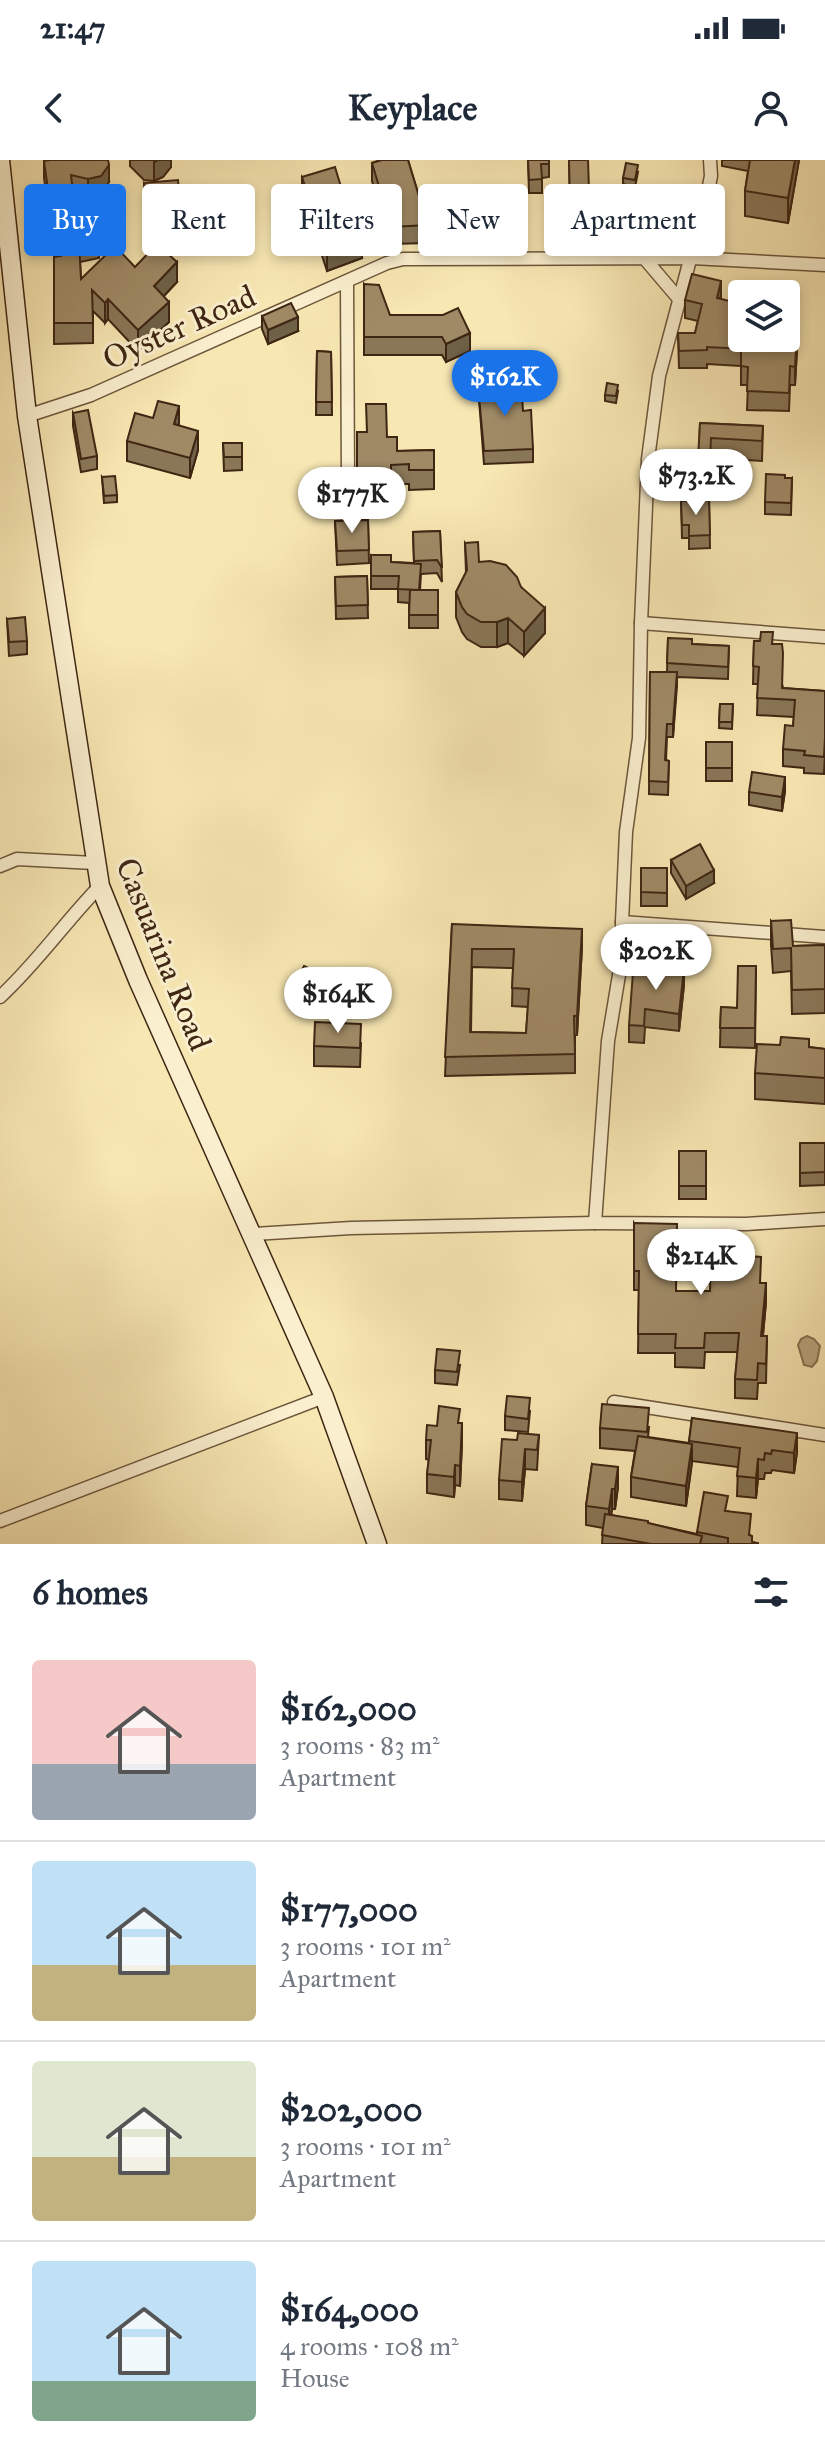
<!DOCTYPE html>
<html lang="en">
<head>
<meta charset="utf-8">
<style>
  body { margin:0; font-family:"IM FELL Great Primer",serif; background:#f2f2f3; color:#1f2937; height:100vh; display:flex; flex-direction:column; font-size:30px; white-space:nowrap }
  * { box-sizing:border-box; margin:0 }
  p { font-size:26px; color:#747a83 }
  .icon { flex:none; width:44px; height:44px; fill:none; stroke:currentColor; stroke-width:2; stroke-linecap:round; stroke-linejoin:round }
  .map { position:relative; height:1384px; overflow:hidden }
  .drawer { display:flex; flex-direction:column; background:#fff; flex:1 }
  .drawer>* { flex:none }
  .hud { position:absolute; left:24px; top:24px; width:778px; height:72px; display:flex; gap:16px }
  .tools { position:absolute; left:728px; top:120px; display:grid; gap:16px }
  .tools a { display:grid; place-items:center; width:72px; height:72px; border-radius:8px; background:#fff; box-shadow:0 4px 12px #0003; font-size:40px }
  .price { position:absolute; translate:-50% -68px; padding:0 18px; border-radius:28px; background:#fff; color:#222; font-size:26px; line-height:52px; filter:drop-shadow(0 2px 4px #0008) }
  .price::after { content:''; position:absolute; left:50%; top:48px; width:24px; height:18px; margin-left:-12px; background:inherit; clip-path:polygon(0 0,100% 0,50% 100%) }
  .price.current { background:#1a73e8; color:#fff }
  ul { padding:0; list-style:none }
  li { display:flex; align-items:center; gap:24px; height:200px; padding:0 32px }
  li+li { border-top:2px solid #e0e1e3 }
  li span { display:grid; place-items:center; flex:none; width:224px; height:160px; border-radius:8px; color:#555 }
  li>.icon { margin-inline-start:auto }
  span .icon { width:96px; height:96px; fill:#fffc; stroke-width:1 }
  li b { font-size:34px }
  h2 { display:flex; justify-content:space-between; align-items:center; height:96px; padding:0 32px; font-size:34px }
  .tag { padding:0 28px; border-radius:8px; background:#fff; box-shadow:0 4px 12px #0003; font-size:28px; line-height:72px }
  .tag.current { background:#1a73e8; color:#fff }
  .status { display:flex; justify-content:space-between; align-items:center; height:56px; padding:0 40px; background:#fff; direction:ltr }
  .status svg { height:22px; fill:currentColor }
  header { display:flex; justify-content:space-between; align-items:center; height:104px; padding:0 32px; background:#fff; font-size:36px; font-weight:800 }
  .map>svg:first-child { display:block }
</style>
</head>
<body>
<div class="status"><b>21:47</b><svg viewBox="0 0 49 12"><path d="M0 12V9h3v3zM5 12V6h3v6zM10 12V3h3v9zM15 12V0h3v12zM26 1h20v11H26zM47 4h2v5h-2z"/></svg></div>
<header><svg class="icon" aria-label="back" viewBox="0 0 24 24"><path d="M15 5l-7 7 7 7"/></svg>Keyplace<svg class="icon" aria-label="person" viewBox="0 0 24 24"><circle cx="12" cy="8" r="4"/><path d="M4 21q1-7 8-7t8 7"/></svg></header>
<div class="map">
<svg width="825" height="1384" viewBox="0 0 825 1384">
  <rect width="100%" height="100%" fill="#f7e7b3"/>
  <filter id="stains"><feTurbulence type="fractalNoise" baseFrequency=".0025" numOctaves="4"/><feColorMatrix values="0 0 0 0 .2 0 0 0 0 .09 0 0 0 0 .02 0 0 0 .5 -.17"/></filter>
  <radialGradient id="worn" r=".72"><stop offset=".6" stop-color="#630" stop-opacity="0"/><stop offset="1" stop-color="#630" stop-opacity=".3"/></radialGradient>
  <polygon fill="#b8a57d" stroke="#887253" stroke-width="2" points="807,1176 814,1179 820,1186 817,1201 812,1207 804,1205 798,1185 801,1179"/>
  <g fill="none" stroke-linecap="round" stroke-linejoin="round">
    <defs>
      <g id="street">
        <polyline points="710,0 711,16 707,36 659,216 648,299 641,463 639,578 626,672 622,762 623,791 608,881 595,1063 746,1064 825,1059"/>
        <polyline points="645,99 679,139"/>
        <polyline points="347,122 348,324"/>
        <polyline points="27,256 91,235 387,103 403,99 692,98 825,105"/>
        <polyline points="641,463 825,477"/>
        <polyline points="0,706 17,699 94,703"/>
        <polyline points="622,762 825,777"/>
        <path d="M0,837C36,804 65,762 100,726"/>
        <polyline points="253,1074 351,1068 595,1063"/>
        <polyline points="614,1242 825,1275"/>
        <polyline points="0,1361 324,1237"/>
      </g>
      <polyline id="secondary" points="0,0 27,256 100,726 138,820 324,1237 377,1384"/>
    </defs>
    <use href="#street" stroke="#6d563b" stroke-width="15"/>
    <use href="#secondary" stroke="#3f2613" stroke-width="21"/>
    <use href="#street" stroke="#faefce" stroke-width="12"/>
    <use href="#secondary" stroke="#faefce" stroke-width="18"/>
  </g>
  <g fill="#897758" stroke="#3f2613" stroke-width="2" fill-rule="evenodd">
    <polygon points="130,0 171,0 171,7 163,17 154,21 144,20 130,6"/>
    <polygon points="380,0 408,0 422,46 427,45 428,83 391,84 372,21 372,3"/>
    <polygon points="528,0 549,0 549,17 542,18 542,33 529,33"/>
    <polygon points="569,0 589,30 622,28 623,71 578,73 578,81 562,82 562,44 570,44"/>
    <polygon points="722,0 799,0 788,63 745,56 745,31 748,11 722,6"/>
    <polygon points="44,1 109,22 101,33 88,36 73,32 73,50 49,54 44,18"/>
    <polygon points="638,12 635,27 623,24 623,18"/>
    <polygon points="302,17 362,98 327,111 302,34"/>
    <polygon points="144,23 181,54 181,74 147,77 144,42"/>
    <polygon points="55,63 99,78 99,98 80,102 81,119 135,107 177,122 164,136 169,162 138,191 108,159 105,163 93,151 93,183 54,184 54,97 57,97 55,83"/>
    <polygon points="364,124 390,155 443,155 470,191 446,202 442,195 364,195"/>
    <polygon points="721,139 754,178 751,190 782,191 799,155 795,225 790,225 789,251 747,250 748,225 741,225 741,206 707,204 707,208 679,208 678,173 695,173 698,161 685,158 685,140"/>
    <polygon points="262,156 298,171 268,184 262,169"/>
    <polygon points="317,191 331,192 332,255 316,255"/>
    <polygon points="478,226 523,251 533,289 533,302 484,304"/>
    <polygon points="618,231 616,243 605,241 605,235"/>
    <polygon points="73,253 97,296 97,309 81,312 73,266"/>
    <polygon points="700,263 763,266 762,301 711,298 710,319 698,319"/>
    <polygon points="179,265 198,290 190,318 127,301 127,281"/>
    <polygon points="357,272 366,272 387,277 397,291 434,290 434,329 409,330 409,324 391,324 391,330 357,331"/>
    <polygon points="223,283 242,283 242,310 224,311"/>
    <polygon points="102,317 117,335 117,342 104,343"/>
    <polygon points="792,318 791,355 765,354 765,342"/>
    <polygon points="709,340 710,388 689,389 689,378 682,378 681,341"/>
    <polygon points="368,360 369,403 337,405 335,361"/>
    <polygon points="440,371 442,422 437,413 421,414 420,430 438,430 438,468 409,468 409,443 398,442 398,429 371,429 371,395 391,402 414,403 413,372"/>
    <polygon points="465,383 479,402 521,427 545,473 524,496 508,483 497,487 481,487 467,479 462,472 456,457 456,432 466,413"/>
    <polygon points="367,416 368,458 336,459 335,417"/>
    <polygon points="7,459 27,481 27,494 9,496"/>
    <polygon points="668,478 692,484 729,486 728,519 677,517 673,577 667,577 666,600 669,601 668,635 649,634 650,512 667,512"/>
    <polygon points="754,481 773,484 783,528 825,531 825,595 824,614 804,613 804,608 783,606 783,589 793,566 794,557 757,555 758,524 753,524"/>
    <polygon points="720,544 733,544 732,569 719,568"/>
    <rect x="706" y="582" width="26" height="39"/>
    <polygon points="785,631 782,651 749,645 749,632"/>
    <polygon points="671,700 714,723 686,739 671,713"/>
    <rect x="641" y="708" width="26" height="38"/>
    <polygon points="771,761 793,786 825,785 825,853 792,854 791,811 773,813 771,785"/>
    <path d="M452,764L582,787L577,875H575V913L445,916ZM472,807L513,808L512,846L528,847L526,873L471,872Z"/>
    <polygon points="756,806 755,888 720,887 721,847 737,848"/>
    <polygon points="652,813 684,825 679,871 645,867 644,883 629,882 629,865"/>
    <polygon points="296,821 326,830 318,845 296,834"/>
    <polygon points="361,883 360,907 314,906 314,886"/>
    <polygon points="809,887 825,889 825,944 755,939 755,913"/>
    <polygon points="825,983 825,1025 800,1026 800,1013"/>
    <rect x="679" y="991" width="27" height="48"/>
    <polygon points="634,1063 677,1131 710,1131 736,1095 761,1123 766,1142 763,1176 767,1176 766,1223 758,1223 757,1239 735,1238 735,1219 738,1192 705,1192 704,1208 675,1207 675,1193 638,1193 639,1130 634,1130"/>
    <polygon points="460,1205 457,1225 435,1223 435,1210"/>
    <polygon points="530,1251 528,1272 505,1270 505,1256"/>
    <polygon points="692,1258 797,1292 794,1313 772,1310 771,1313 765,1313 764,1319 758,1319 756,1338 737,1336 738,1307 692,1301 686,1346 631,1337 631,1317 635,1291 600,1288 600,1268 649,1267 648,1277 689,1283"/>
    <polygon points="460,1263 462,1283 460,1326 455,1325 454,1337 427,1333 427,1314 429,1300 426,1299 426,1280 437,1266"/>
    <polygon points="539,1275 537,1310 525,1309 522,1341 499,1339 499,1320 517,1280"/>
    <polygon points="592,1304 618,1327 615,1349 612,1349 611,1355 697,1374 697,1372 728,1351 751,1376 752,1382 758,1384 602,1384 603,1368 586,1365 586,1346"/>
  </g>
  <g fill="#6f6147" stroke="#3f2613" stroke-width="2">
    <polygon points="158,0 171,0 171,7 163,17 154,21 154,2"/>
    <polygon points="795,0 799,0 788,63 788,38"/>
    <polygon points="109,5 109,22 101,33 88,36 88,19"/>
    <polygon points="362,80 362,98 327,111 327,94"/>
    <polygon points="177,102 177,122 154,146 154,126"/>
    <polygon points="721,121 721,138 717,138"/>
    <polygon points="799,137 799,155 795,225 795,207"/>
    <polygon points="108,139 108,159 105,163 105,143"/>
    <polygon points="169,142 169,162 138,191 138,170"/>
    <polygon points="298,157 298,171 268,184 268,170"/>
    <polygon points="470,173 470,191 446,202 446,184"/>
    <polygon points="749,178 754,178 747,206 747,189"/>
    <polygon points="179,246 179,266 174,264"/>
    <polygon points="198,271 198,290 190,318 190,298"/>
    <polygon points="545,448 545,473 524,496 524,472"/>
    <polygon points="508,458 508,483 497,487 497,462"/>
    <polygon points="677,512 677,526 673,577 673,564"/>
    <polygon points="785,617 785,631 782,651 782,637"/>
    <polygon points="714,710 714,723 686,739 686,726"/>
    <polygon points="582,769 582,787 577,875 577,856"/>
    <polygon points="684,808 684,825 679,871 679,854"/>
    <polygon points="326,817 326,830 318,845 318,832"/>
    <polygon points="766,1123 766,1142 761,1195 761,1176"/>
    <polygon points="462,1263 462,1283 460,1326 460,1306"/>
    <polygon points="797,1273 797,1292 794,1313 794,1293"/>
    <polygon points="692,1284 692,1303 686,1346 686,1326"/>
    <polygon points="525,1289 525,1309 522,1341 522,1322"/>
    <polygon points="758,1299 758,1319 756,1338 756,1318"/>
    <polygon points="455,1305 455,1325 454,1337 454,1317"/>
    <polygon points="618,1307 618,1327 615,1349 615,1329"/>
    <polygon points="612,1329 612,1349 609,1368 609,1349"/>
  </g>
  <g fill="#9f8a66" stroke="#3f2613" stroke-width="2" fill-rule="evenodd">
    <polygon points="51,0 108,0 109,5 101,16 88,19 71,15 73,33 49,37 44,1"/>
    <polygon points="382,0 408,0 422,46 427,45 428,65 391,67 372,3"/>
    <polygon points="528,0 549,0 549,4 541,4 542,19 529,20"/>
    <polygon points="569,0 588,0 589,30 622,28 623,52 577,53 578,61 562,62 562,44 570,44"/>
    <polygon points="750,0 795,0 788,38 745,31"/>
    <polygon points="626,3 638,5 635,20 623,18"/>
    <polygon points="335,7 354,70 359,70 362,80 327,94 302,17"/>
    <polygon points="178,20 181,54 147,57 144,23"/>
    <polygon points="94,55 99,78 79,82 81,119 115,86 135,107 157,84 177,102 154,126 169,142 138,170 108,139 105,143 92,130 93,163 54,163 54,97 61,96 55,63"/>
    <polygon points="692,114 721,121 717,138 742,144 742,178 749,178 747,189 707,187 707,190 679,191 678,173 695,173 702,144 685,140"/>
    <polygon points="364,124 379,125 390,155 443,155 458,148 470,173 446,184 442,177 364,177"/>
    <polygon points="786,136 799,137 795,207 790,206 789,233 747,231 748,207 741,206 741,190 782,191 783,178 786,178"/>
    <polygon points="291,143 298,157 268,170 262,156"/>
    <polygon points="317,191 331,192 332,242 316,242"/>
    <polygon points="521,220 523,251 531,250 533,289 484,291 478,226 500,225 500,222"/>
    <polygon points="607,223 618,225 616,236 605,235"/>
    <polygon points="158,241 179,246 174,264 198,271 190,298 127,281 135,253 153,258"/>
    <polygon points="366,244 386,244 387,277 397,277 397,291 434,290 434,310 409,310 409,304 391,305 391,311 357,312 357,272 367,272"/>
    <polygon points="88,250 97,296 81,299 73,253"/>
    <polygon points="700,263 763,266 762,281 711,278 710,300 698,299"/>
    <polygon points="223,283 242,283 242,297 224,297"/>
    <polygon points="766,314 785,315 785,318 792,318 791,343 765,342"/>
    <polygon points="115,316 117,335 104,336 102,317"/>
    <polygon points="709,340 710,375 689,376 689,365 682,365 681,341"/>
    <polygon points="368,360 369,390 337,391 335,361"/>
    <polygon points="440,371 442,408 437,400 414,401 413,372"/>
    <polygon points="478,382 479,402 490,401 506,405 517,417 521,427 545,448 524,472 508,458 497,462 481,462 467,454 462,447 456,432 467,410 465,383"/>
    <polygon points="371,395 391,395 391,402 421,404 419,430 398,429 399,416 371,416"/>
    <polygon points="367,416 368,445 336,446 335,417"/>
    <polygon points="410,430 438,430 438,455 409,455"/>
    <polygon points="25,457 27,481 9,482 7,459"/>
    <polygon points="761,472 773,472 772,484 782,484 783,493 782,528 825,531 825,578 824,597 804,595 805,591 783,589 785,565 793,566 795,540 757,538 759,507 753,506 754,481 760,481"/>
    <polygon points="668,478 692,479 692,484 729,486 728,507 667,503"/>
    <polygon points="650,512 677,512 673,564 667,564 665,600 669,601 668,622 649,621"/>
    <polygon points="720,544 733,544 732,562 719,562"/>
    <rect x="706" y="582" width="26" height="26"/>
    <polygon points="752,612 785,617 782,637 749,632"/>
    <polygon points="700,684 714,710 686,726 671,700"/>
    <polygon points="641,708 667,708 667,733 641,732"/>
    <polygon points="791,760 793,786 825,785 825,829 792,830 791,788 773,789 771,761"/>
    <path d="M452,764L582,769L577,856H574L575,894L445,897ZM472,789H514L512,828L529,829L526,873L470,872Z"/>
    <polygon points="653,804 684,808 679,854 645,849 644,866 629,865 633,812 652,813"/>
    <polygon points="304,806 326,817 318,832 296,821"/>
    <polygon points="738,806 756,806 755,868 720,868 721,847 737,848"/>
    <polygon points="315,862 361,864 360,888 314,886"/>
    <polygon points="781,877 809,879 809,887 825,889 825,918 755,913 757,884 780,885"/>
    <polygon points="800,983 825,983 825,1012 800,1013"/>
    <rect x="679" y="991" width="27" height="35"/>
    <polygon points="634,1063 677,1064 676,1131 710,1131 711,1087 736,1088 736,1095 761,1097 760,1123 766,1123 761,1176 767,1176 766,1204 758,1203 757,1220 735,1219 739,1173 705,1173 704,1188 675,1188 676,1174 638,1174 639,1111 634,1111"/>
    <polygon points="437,1189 460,1191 457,1212 435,1210"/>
    <polygon points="507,1236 530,1238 528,1259 505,1256"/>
    <polygon points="602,1244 649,1248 647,1272 600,1268"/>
    <polygon points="439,1246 460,1249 458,1263 462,1263 460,1306 455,1305 454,1317 427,1314 431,1280 426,1280 427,1265 437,1266"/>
    <polygon points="692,1258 797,1273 794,1293 772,1290 771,1294 765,1293 764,1300 758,1299 756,1318 737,1316 740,1288 689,1281"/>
    <polygon points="518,1273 539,1275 537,1290 525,1289 522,1322 499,1320 502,1279 517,1280"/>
    <polygon points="638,1276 692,1284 686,1326 631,1317"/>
    <polygon points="592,1304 618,1307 615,1329 612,1329 609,1349 586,1346"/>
    <polygon points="704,1332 728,1336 725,1351 751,1354 749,1375 752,1376 752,1382 758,1383 758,1384 728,1384 728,1378 697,1372"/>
    <polygon points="605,1354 648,1361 648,1363 702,1376 700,1384 651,1384 602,1375"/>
  </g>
  <g text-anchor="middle" stroke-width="6" stroke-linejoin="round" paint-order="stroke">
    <g font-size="32" fill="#3f2613" stroke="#faefce">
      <text transform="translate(179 167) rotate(-24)" y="11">Oyster Road</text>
      <text transform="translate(164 794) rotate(68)" y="11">Casuarina Road</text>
    </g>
  </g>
  <rect width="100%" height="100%" filter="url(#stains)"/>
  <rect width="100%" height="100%" fill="url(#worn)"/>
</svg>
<div class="tools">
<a><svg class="icon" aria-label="layers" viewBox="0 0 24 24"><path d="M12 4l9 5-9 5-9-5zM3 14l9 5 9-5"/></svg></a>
</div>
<b class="price current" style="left:505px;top:258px">$162K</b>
<b class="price" style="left:696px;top:357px">$73.2K</b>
<b class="price" style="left:352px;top:375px">$177K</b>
<b class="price" style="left:656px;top:832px">$202K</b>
<b class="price" style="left:338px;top:875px">$164K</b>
<b class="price" style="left:701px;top:1137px">$214K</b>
<div class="hud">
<a class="tag current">Buy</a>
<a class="tag">Rent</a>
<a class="tag">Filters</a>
<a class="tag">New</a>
<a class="tag">Apartment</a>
</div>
</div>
<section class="drawer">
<h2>6 homes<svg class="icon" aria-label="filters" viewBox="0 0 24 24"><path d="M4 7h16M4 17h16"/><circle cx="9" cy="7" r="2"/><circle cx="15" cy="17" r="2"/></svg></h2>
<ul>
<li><span style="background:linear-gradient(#f6c9c9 65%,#9aa5b1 0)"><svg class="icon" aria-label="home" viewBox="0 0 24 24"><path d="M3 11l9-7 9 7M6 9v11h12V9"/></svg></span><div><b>$162,000</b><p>3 rooms · 83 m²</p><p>Apartment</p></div></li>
<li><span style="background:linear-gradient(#bfe0f5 65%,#c2b280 0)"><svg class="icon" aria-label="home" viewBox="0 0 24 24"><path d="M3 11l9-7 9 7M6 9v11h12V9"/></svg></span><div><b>$177,000</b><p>3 rooms · 101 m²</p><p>Apartment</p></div></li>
<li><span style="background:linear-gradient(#dfe7d0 60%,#c2b280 0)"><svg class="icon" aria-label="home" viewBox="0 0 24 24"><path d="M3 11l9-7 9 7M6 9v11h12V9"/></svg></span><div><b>$202,000</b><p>3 rooms · 101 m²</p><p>Apartment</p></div></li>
<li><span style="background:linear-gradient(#bfe0f5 75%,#7fa58c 0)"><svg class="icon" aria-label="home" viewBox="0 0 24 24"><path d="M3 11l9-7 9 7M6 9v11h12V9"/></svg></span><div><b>$164,000</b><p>4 rooms · 108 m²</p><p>House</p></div></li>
</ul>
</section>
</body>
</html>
